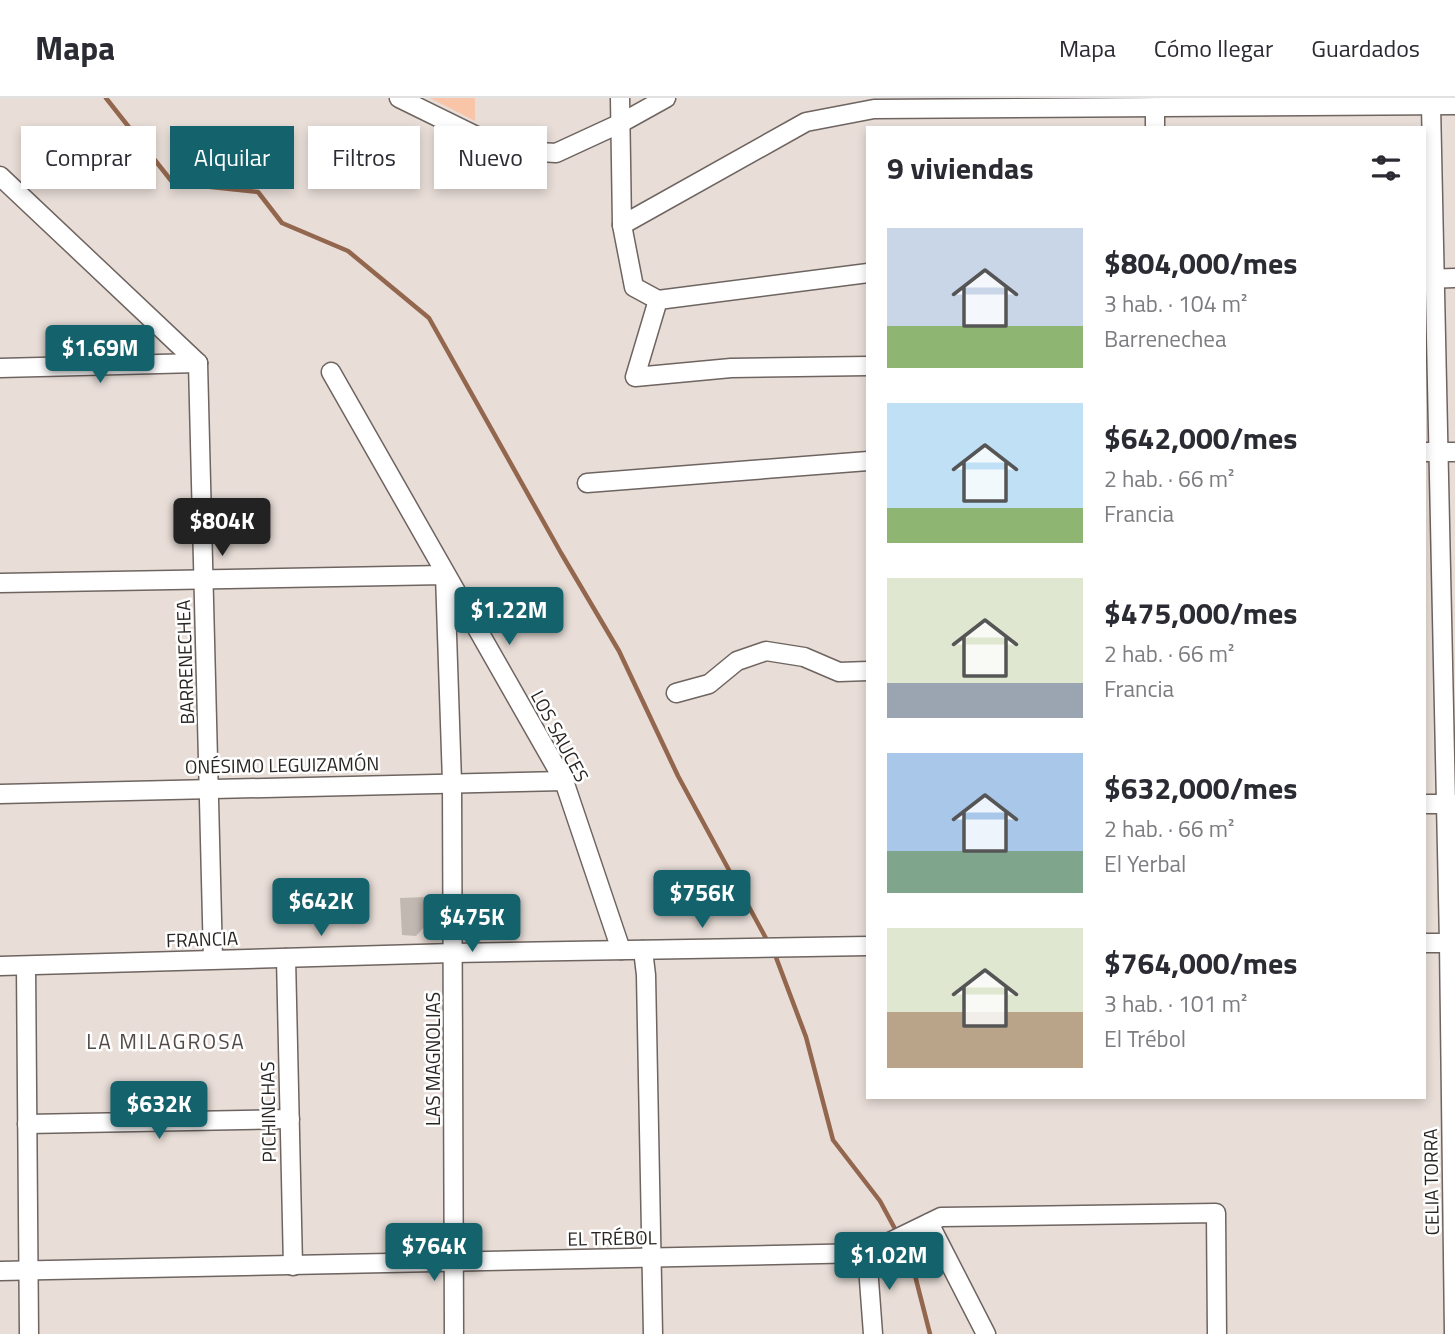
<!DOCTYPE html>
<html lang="es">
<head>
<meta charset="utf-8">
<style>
  body { margin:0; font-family:"Titillium Web",sans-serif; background:#f2f2f3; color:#2b2b33; height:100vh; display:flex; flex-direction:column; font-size:26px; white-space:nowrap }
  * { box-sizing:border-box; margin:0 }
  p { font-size:23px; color:#7c7c81 }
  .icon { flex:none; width:38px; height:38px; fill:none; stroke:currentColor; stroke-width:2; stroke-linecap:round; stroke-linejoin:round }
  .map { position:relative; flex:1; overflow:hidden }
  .drawer { position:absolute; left:866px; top:28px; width:560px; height:973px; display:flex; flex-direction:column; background:#fff; border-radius:0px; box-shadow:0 4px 10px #0003 }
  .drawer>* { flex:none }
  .top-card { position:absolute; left:21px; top:28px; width:665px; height:63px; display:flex; gap:14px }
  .price { position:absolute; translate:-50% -60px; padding:0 16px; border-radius:7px; background:#14626b; color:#fff; font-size:23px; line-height:46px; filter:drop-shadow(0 2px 4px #0008) }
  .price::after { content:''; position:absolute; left:50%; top:42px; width:21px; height:16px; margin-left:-10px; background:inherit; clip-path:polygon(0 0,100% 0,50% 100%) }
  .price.on { background:#222; color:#fff }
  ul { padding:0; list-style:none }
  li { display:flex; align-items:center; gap:21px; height:175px; padding:0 21px }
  li span { display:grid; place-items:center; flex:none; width:196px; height:140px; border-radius:0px; color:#555 }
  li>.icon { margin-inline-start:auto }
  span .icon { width:84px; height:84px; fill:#fffc; stroke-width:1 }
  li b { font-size:30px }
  h2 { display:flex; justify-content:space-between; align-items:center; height:84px; padding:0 21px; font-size:30px }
  .chip { padding:0 24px; border-radius:0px; background:#fff; box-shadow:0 4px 10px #0003; font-size:24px; line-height:63px }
  .chip.on { background:#14626b; color:#fff }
  header { display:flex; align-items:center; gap:42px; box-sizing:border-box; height:98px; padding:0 35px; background:#fff; border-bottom:2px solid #e1e1e2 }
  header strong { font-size:33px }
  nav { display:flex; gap:38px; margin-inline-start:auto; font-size:24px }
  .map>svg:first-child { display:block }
</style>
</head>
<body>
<header>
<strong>Mapa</strong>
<nav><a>Mapa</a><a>Cómo llegar</a><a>Guardados</a></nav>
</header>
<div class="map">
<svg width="1455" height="1236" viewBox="0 0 1455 1236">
  <rect width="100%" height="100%" fill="#e8ddd7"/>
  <polygon fill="#f8c5a9" points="430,0 475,0 475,23"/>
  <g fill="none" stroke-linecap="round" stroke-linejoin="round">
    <g stroke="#93664e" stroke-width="4.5">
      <polyline points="106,0 173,85 258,94 282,125 348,153 429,220 561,455 619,553 678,678 768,844"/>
      <polyline points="774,854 806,939 833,1042 880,1103 894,1129"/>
      <polyline points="905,1149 910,1158 930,1236"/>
    </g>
  </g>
  <polygon fill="#c2b8b2" points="426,799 427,826 416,838 402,837 400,800"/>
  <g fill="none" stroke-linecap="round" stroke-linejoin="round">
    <defs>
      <g id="street">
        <polyline points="399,0 505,52 556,55 621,25 666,0"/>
        <polyline points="620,0 622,127 634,189 658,202 868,175"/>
        <polyline points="1431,7 1449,845 1454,1236"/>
        <polyline points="1155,9 1155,30"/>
        <polyline points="0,78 198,265"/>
        <polyline points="622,127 806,24 874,11 1455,7"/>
        <polyline points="1424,181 1455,180"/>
        <polyline points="658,202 635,279 731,270 868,268"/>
        <polyline points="198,265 213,861"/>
        <polyline points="0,270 198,265"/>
        <polyline points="331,274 564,683 621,852"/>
        <polyline points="1424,354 1455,354"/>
        <polyline points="587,385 868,363"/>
        <polyline points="0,485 445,477 452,684 454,1236"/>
        <polyline points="676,595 709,586 737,563 766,553 804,559 839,574 868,573"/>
        <polyline points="0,696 564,683"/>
        <polyline points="1424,706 1455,706"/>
        <polyline points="1424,845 1455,845"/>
        <polyline points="643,852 646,877 653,1236"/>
        <polyline points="286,860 293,1168"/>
        <polyline points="0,868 453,855 868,848"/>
        <polyline points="26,868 29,1236"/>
        <polyline points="27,1026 290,1021"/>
        <polyline points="929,1125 986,1236"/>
        <polyline points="867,1155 873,1236"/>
        <polyline points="0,1173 867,1155 941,1119 1216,1115 1217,1236"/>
      </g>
    </defs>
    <use href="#street" stroke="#6e6460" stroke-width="21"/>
    <use href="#street" stroke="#fff" stroke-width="18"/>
  </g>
  <g text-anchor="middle" stroke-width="5" stroke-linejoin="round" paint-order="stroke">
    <g font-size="19" fill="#282422" stroke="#fff">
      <text transform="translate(185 564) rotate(-92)" y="7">BARRENECHEA</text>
      <text transform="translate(560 638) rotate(62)" y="7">LOS SAUCES</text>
      <text transform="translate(282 667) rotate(-1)" y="7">ONÉSIMO LEGUIZAMÓN</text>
      <text transform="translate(202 841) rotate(-2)" y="7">FRANCIA</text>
      <text transform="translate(433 961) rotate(-90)" y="7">LAS MAGNOLIAS</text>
      <text transform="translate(268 1014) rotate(-91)" y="7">PICHINCHAS</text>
      <text transform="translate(1431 1084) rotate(-91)" y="7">CELIA TORRA</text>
      <text transform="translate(612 1140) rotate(-1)" y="7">EL TRÉBOL</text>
    </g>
    <g font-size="21" letter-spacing="2" fill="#544b47" stroke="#fff">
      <text x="166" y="951">LA MILAGROSA</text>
    </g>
  </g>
</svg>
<b class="price" style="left:100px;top:287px">$1.69M</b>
<b class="price on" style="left:222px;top:460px">$804K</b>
<b class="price" style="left:509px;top:549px">$1.22M</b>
<b class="price" style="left:702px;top:832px">$756K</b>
<b class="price" style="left:321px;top:840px">$642K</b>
<b class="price" style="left:472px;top:856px">$475K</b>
<b class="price" style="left:159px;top:1043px">$632K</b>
<b class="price" style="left:434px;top:1185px">$764K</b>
<b class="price" style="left:889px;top:1194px">$1.02M</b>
<div class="top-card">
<a class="chip">Comprar</a>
<a class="chip on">Alquilar</a>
<a class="chip">Filtros</a>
<a class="chip">Nuevo</a>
</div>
<section class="drawer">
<h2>9 viviendas<svg class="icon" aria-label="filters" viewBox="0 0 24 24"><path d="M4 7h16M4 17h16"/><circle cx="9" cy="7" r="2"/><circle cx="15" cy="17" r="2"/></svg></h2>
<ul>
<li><span style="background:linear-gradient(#c9d6e8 70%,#8fb573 0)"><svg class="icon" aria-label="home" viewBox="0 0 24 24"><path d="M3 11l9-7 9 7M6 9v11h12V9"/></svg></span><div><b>$804,000/mes</b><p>3 hab. · 104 m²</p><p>Barrenechea</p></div></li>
<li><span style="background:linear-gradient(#bfe0f5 75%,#8fb573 0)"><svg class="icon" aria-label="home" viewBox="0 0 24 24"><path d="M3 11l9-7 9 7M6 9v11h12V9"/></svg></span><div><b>$642,000/mes</b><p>2 hab. · 66 m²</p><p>Francia</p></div></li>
<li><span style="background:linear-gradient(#dfe7d0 75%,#9aa5b1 0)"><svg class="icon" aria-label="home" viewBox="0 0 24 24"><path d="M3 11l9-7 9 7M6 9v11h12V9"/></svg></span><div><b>$475,000/mes</b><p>2 hab. · 66 m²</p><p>Francia</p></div></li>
<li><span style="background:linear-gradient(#a9c7e8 70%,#7fa58c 0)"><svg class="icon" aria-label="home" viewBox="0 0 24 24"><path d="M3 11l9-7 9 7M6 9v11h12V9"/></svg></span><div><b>$632,000/mes</b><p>2 hab. · 66 m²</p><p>El Yerbal</p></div></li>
<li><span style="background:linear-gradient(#dfe7d0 60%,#b9a48a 0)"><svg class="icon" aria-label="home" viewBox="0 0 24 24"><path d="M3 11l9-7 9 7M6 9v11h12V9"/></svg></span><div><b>$764,000/mes</b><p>3 hab. · 101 m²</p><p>El Trébol</p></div></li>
</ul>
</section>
</div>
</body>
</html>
